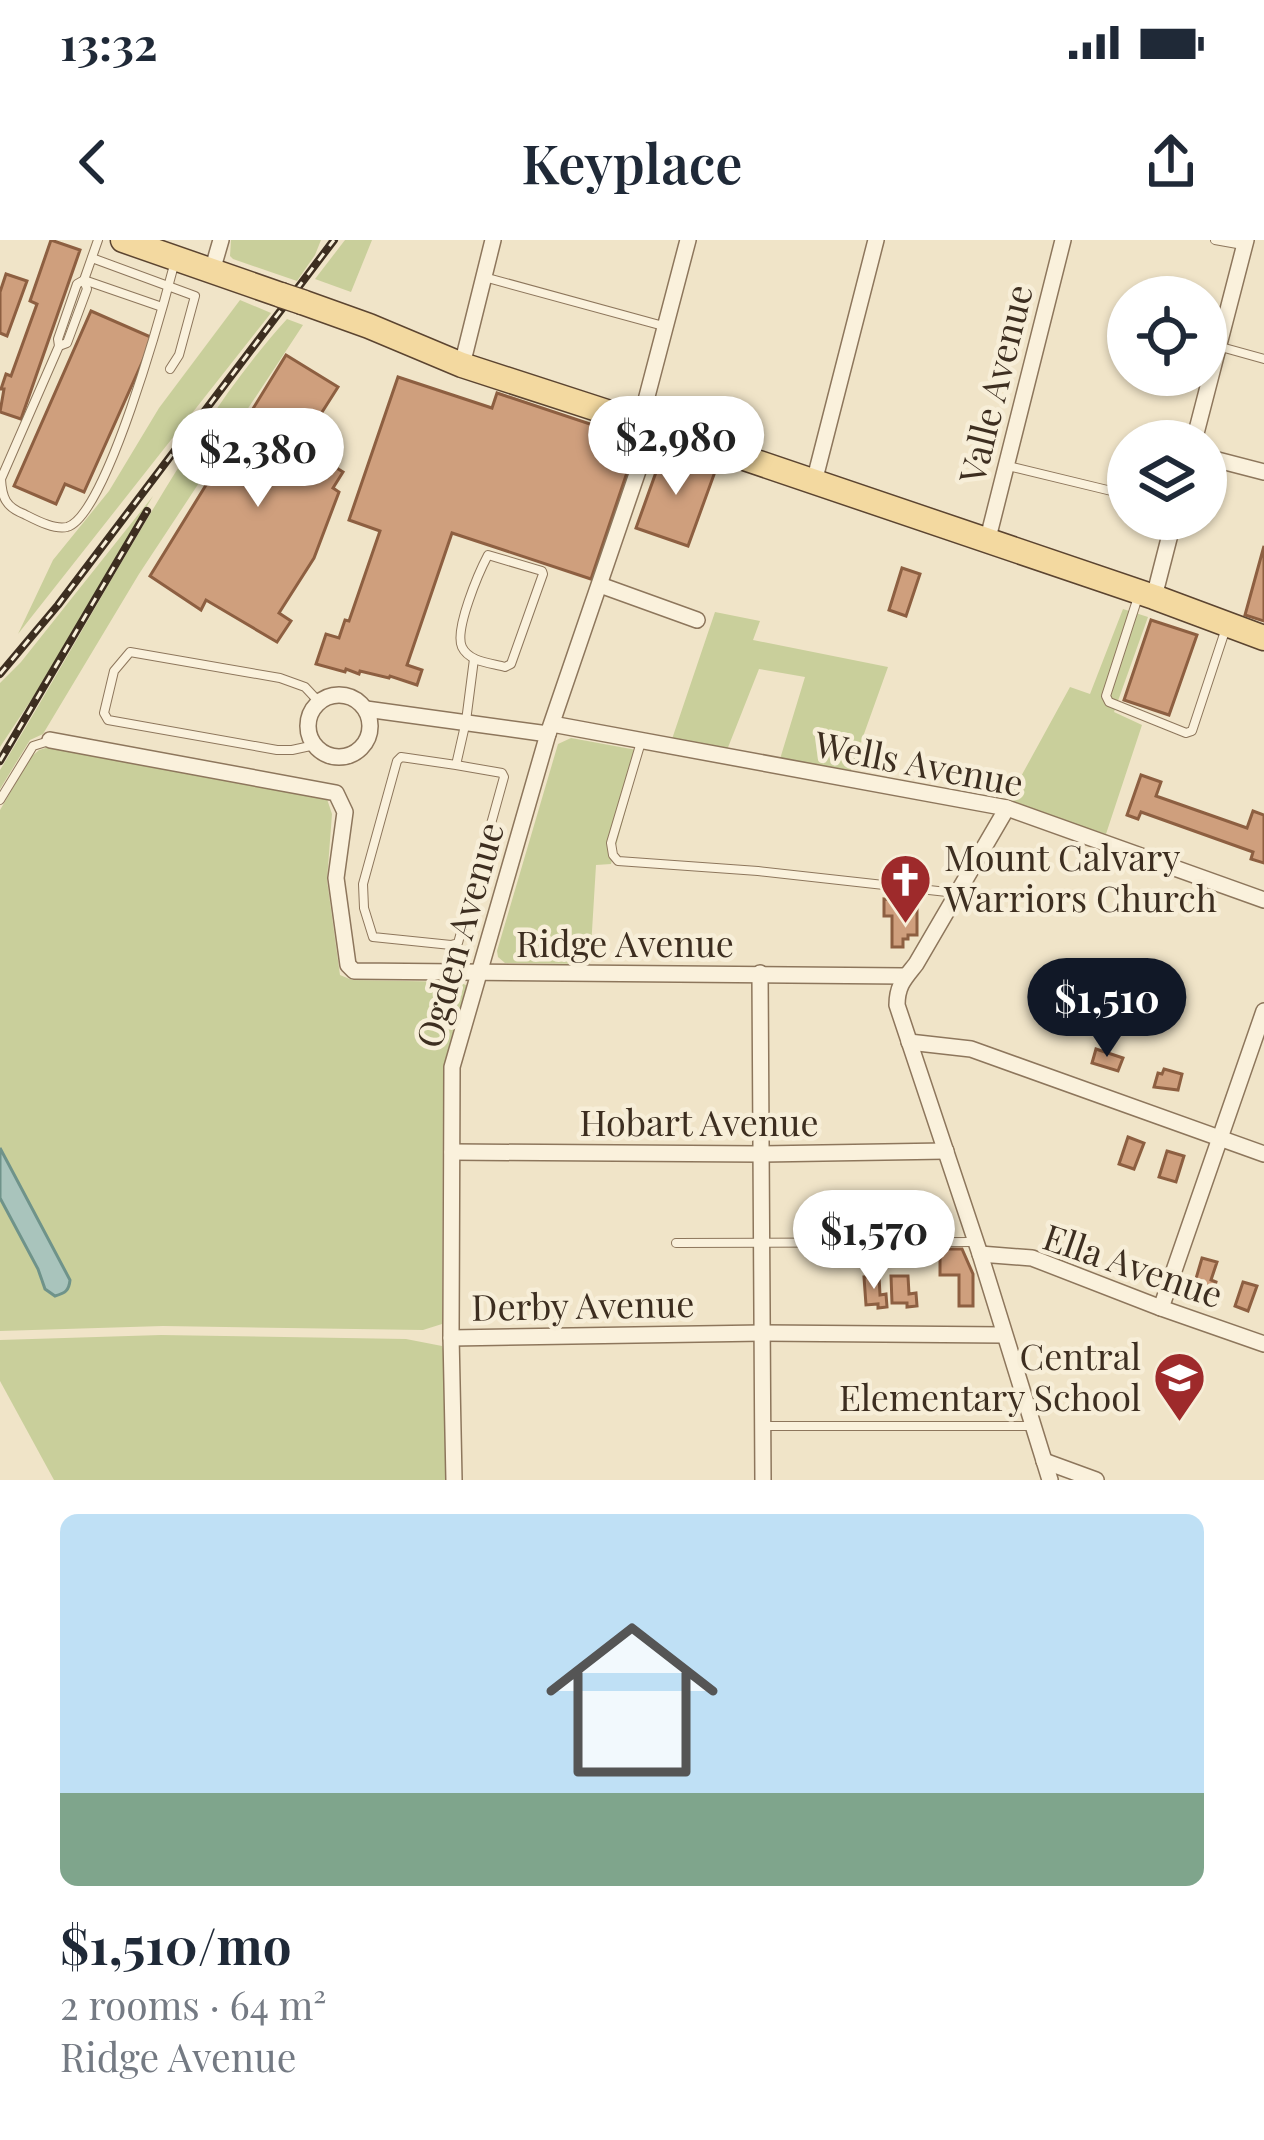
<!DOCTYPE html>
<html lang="en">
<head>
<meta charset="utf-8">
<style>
  body { margin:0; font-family:"Playfair Display",serif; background:#f6f6f7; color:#1f2937; height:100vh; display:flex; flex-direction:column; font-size:45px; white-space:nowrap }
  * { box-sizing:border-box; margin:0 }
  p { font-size:39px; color:#747a83 }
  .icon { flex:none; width:66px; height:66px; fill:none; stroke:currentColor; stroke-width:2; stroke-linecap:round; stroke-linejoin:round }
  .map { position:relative; height:1240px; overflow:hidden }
  .drawer { display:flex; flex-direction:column; background:#fff; flex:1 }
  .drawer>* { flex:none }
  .fabs { position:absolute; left:1107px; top:36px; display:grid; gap:24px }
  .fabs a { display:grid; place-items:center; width:120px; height:120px; border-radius:50%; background:#fff; box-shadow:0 3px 9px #0004; font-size:60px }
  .price { position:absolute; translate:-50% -102px; padding:0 27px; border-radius:42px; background:#fff; color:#222; font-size:39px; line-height:78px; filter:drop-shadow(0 3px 6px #0008) }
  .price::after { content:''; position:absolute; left:50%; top:72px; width:36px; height:27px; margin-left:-18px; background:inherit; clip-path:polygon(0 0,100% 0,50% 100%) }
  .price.current { background:#111827; color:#fff }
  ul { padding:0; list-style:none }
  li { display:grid; align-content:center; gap:24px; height:636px; padding:0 60px }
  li+li { border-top:3px solid #e0e1e3 }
  li span { display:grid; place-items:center; height:372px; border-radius:18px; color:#555 }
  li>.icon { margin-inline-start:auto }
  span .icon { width:216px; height:216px; fill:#fffc; stroke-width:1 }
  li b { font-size:51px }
  .status { display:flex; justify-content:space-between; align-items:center; height:84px; padding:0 60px; background:#fff; direction:ltr }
  .status svg { height:33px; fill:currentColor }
  header { display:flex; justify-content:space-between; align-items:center; height:156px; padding:0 60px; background:#fff; font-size:54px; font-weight:600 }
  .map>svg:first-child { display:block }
</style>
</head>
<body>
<div class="status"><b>13:32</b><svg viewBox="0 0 49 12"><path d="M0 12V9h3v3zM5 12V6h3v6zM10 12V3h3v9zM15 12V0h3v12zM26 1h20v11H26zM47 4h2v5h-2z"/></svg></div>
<header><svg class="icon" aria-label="back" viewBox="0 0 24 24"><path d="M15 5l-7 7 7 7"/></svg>Keyplace<svg class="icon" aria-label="share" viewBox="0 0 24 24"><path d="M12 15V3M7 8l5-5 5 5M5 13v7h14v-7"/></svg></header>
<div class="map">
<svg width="1264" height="1240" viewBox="0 0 1264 1240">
  <rect width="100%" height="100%" fill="#f0e4c8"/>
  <g fill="#c9cf9b">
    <polygon points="231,0 321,0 315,15 297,41 233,19 230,16"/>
    <polygon points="345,0 372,0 351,52 315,39"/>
    <polygon points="240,60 271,73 18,394 53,320 109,251 159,168"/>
    <path d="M287,79L303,85L139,334L43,494L30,500L0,549V530C48,451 93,370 140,291C184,217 229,143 287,79Z"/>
    <polygon points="153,256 49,433 0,507 0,443 21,422"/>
    <polygon points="1123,369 1148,377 1114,472 1142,485 1106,594 1007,562 1070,447 1090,454"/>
    <polygon points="715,372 760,381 753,400 888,427 850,533 780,519 805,437 759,429 727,510 672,499"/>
    <polygon points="571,498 642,511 611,624 596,625 590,724 505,723 498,717 497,711 558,504"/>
    <polygon points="49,507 327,559 332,574 327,640 340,735 352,740 458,742 466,745 467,751 443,842 442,1084 423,1090 163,1086 0,1091 0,958 38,1029 41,1042 50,1054 64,1054 69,1040 0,908 0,570 31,517 39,510"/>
    <polygon points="161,1095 406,1099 442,1106 446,1118 445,1240 54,1240 0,1141 0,1100"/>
  </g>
  <path fill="#a9c4bc" stroke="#6f938a" stroke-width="3" d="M0,908L70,1040C69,1051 65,1053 55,1056L45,1049L38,1029L0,958Z"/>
  <g fill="#cf9f7d" stroke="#8d5f41" stroke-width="3">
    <polygon points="51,0 80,10 21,179 0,172 4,149 1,149 6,134 11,136 37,64 30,61"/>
    <polygon points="6,34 27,41 7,96 0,93 0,52"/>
    <polygon points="91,71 153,98 84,252 65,244 56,264 14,246"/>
    <polygon points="286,115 338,147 296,213 330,234 335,227 343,232 333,248 339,252 314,318 279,373 291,381 277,402 206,360 201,370 150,336"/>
    <polygon points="398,137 492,168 497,153 638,200 591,339 452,293 407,425 422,430 417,445 390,436 389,438 360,431 359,434 346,429 345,432 316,424 326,394 339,398 345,380 349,381 380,291 349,280"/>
    <polygon points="664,210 716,229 688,306 636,288"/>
    <polygon points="1264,306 1264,381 1245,375"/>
    <polygon points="902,328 920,334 906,376 889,370"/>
    <polygon points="1151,380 1197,395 1169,475 1124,460"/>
    <polygon points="1141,535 1161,542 1156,556 1247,588 1253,571 1264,575 1264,623 1251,619 1253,612 1141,572 1138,579 1127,575"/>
    <polygon points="884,659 917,662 917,695 908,695 908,699 903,699 903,707 892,707 892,676 884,676"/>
    <polygon points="1096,809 1123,818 1118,831 1092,823"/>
    <polygon points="1164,829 1182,834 1178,850 1154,847 1158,833 1162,834"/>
    <polygon points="1128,897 1144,903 1134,929 1119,924"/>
    <polygon points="1167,911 1184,916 1176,942 1159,937"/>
    <polygon points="940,1009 962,1009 973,1034 973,1066 959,1066 959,1035 940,1035"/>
    <polygon points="1202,1018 1217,1022 1211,1040 1216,1042 1213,1053 1206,1051 1208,1046 1195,1042"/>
    <polygon points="879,1036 880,1055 886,1054 887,1067 878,1068 878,1064 866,1065 864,1037"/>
    <polygon points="891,1036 908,1036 909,1054 916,1053 917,1066 907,1067 907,1063 892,1063"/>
    <polygon points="1243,1042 1257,1046 1248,1071 1235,1066"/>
  </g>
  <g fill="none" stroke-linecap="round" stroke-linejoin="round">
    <defs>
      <g id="lane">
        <path d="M98,0L84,40L77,44L58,99L59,106L1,239C2,258 6,267 24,274C36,280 54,290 67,287C106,277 163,67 174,25"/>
        <polyline points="1215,0 1243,5"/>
        <polyline points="92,18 195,56 179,115 170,129"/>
        <polyline points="484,37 667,87"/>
        <polyline points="84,40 162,67"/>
        <polyline points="59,106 67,103 87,49 84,40"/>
        <polyline points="1221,107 1264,119"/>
        <polyline points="1008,226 1128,255"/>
        <path d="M488,315L542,331L543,334L511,424L505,427C491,423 469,422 462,407C454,390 479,332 488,315Z"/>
        <polyline points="1139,354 1106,456 1109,462 1186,493 1192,491 1225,391"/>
        <polyline points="641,502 611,603 613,615 618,621 758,631 956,653"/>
        <polyline points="315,505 292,510 277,510 108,480 104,473 114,431 130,412 280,438 305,447 319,462"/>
        <polyline points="456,525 502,533 504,537 458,703 451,705 373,697 364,668 363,644 397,521 401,517 456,525 466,481 474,419"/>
        <polyline points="0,560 33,506 49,501"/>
        <polyline points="676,1003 975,1002"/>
        <polyline points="765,1186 1032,1186"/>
      </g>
      <g id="street">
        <polyline points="212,31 221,0"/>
        <polyline points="462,125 493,0"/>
        <polyline points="640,183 688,0"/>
        <polyline points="1194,201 1246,0"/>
        <polyline points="1206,217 1264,232"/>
        <polyline points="814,242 876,0"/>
        <polyline points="987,302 1063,0"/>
        <polyline points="600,345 697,380"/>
        <polyline points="1154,357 1174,279"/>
        <circle cx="339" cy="486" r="31"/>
        <polyline points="366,469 548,494"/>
        <polyline points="552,484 1007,568 1264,660"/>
        <polyline points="50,500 336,553 345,572 336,638 348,725 354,731 904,736"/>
        <path d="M1007,568L916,724C905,738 897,745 897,765L980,1014L1050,1240"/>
        <polyline points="760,733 763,1240"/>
        <polyline points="909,802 971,809 1264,914"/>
        <polyline points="452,912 761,914 946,911"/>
        <polyline points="980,1014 1032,1018 1161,1068 1264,1104"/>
        <polyline points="1161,1068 1264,771"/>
        <polyline points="451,1098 763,1093 1004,1095"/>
        <polyline points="1044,1221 1096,1240"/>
        <polyline points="454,1240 451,1095 452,827 548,494 653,187"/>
      </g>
      <g id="primary">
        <polyline points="123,0 281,55"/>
        <polyline points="302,62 369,86 462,125 653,187 1154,357 1264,398"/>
      </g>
    </defs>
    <use href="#lane" stroke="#8d765c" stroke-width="10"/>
    <use href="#street" stroke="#8d765c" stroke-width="18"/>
    <use href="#primary" stroke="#5b4430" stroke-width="27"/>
    <use href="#lane" stroke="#faf1dc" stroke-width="8"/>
    <use href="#street" stroke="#faf1dc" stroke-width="15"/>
    <use href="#primary" stroke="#f3d9a0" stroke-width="24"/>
    <defs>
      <g id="rail">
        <polyline points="0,434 58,365 334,0"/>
        <polyline points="0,521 147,271"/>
      </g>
    </defs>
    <use href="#rail" stroke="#3d2e20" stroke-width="8"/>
    <use href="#rail" stroke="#f7eed8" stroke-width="3" stroke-dasharray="9" stroke-linecap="butt"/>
    <defs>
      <polyline id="primary-bridge" points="281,55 302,62"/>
    </defs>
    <use href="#primary-bridge" stroke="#5b4430" stroke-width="27" stroke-linecap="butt"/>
    <use href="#primary-bridge" stroke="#f3d9a0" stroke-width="24"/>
  </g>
  <defs>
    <symbol id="church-pin" viewBox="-11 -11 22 30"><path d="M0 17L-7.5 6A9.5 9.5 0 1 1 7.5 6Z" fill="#9e2a2b" stroke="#f7eed8"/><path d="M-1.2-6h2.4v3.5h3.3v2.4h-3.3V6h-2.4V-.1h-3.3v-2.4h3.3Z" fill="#fff"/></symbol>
    <symbol id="school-pin" viewBox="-11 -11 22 30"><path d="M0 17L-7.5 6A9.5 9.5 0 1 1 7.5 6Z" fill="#9e2a2b" stroke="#f7eed8"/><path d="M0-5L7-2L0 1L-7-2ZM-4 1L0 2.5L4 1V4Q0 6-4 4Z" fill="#fff"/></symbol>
  </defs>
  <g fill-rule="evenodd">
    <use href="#church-pin" x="876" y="610" width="59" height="81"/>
    <use href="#school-pin" x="1150" y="1108" width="59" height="81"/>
  </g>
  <g text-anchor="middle" stroke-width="9" stroke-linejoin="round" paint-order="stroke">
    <g font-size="36" fill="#3d2e20" stroke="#f7eed8">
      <text transform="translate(996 144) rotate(-76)" y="13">Valle Avenue</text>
      <text transform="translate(919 524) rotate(11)" y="13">Wells Avenue</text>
      <text transform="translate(460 695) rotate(-74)" y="13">Ogden Avenue</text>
      <text x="625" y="717">Ridge Avenue</text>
      <text x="699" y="896">Hobart Avenue</text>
      <text transform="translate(1133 1026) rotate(19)" y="13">Ella Avenue</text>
      <text transform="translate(583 1066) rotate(-1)" y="13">Derby Avenue</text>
    </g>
    <g font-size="36" fill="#3d2e20" stroke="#f7eed8" text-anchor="start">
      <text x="944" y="631">Mount Calvary<tspan x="944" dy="41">Warriors Church</tspan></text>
      <text x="1141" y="1130" text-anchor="end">Central<tspan x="1141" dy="41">Elementary School</tspan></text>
    </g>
  </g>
</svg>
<div class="fabs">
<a><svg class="icon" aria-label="locate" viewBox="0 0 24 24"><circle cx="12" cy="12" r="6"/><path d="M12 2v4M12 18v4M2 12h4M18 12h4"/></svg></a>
<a><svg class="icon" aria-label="layers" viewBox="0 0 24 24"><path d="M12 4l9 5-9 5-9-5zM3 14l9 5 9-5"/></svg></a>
</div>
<b class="price" style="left:676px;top:258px">$2,980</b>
<b class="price" style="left:258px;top:270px">$2,380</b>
<b class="price current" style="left:1107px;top:820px">$1,510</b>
<b class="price" style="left:874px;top:1052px">$1,570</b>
</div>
<section class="drawer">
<ul>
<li><span style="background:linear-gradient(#bfe0f5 75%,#7fa58c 0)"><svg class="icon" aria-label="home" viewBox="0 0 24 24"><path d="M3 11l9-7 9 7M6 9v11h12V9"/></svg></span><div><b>$1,510/mo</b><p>2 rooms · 64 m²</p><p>Ridge Avenue</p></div></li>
</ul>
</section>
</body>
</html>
